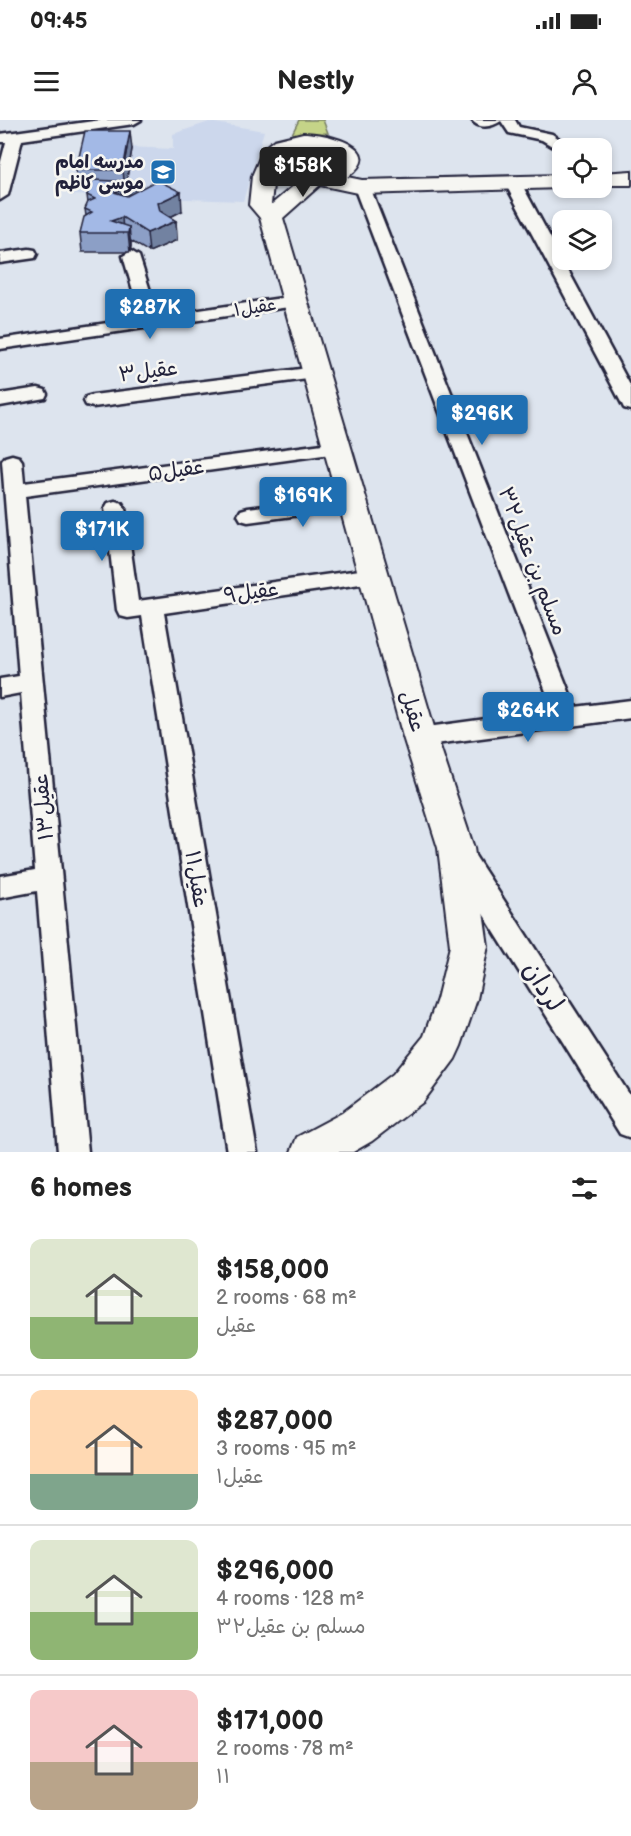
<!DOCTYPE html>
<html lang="en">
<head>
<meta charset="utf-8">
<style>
  body { margin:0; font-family:"Balsamiq Sans","Playpen Sans Arabic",sans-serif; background:#f6f6f6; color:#222; height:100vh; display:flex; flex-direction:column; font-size:22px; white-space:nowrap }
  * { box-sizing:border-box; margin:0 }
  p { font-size:20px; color:#767676 }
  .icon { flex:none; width:33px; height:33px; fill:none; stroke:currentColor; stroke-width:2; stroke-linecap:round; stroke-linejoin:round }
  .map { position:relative; height:1032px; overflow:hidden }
  .side { display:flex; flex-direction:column; background:#fff; flex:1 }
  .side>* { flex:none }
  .tools { position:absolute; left:552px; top:18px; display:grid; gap:12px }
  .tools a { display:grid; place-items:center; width:60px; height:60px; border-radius:12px; background:#fff; box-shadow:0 3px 9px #0003; font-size:30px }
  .price { position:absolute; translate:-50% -51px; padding:0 14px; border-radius:6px; background:#1f6fb2; color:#fff; font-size:20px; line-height:39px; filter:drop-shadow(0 2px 3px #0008) }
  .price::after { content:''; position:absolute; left:50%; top:36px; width:18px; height:14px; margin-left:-9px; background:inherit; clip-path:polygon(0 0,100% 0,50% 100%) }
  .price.selected { background:#222; color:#fff }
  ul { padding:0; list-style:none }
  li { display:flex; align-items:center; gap:18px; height:150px; padding:0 30px }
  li+li { border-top:2px solid #e0e0e0 }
  li span { display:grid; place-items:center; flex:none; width:168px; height:120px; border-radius:12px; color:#555 }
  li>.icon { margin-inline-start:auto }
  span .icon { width:72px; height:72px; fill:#fffc; stroke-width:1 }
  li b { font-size:26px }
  h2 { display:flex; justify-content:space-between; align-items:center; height:72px; padding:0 30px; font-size:26px }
  .status { display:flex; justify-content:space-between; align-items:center; height:42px; padding:0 30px; background:#fff; direction:ltr }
  .status svg { height:16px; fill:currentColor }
  header { display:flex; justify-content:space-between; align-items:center; height:78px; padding:0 30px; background:#fff; font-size:27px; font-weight:800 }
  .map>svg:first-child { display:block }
</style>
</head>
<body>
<div class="status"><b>09:45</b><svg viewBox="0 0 49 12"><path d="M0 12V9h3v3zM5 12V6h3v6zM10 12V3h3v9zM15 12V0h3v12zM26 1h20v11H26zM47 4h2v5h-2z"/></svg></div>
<header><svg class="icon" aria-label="menu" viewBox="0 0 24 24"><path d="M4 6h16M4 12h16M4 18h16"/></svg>Nestly<svg class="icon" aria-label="person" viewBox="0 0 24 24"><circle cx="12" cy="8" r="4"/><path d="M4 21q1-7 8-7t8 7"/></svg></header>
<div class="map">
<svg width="631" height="1032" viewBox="0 0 631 1032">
  <rect width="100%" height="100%" fill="#dde4ee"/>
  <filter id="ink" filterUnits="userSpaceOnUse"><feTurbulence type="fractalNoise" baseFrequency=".0167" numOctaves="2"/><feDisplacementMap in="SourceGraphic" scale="12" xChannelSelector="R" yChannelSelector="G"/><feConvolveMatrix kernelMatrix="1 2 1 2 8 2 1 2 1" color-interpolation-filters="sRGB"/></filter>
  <g filter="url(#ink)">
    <polygon fill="#ccd7ec" points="209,2 264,11 243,81 70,75 81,25 173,29 173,14"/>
    <g fill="#c5d488" stroke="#747b62" stroke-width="1.5">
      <polygon points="299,0 323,0 328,13 292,14"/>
      <path d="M306,25L323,26L334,32L336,40C324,54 298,53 286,41L287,33Z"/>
    </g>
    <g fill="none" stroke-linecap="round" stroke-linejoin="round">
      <defs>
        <g id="street">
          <polygon points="101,0 141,0 134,4 22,20 8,75 0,80 0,45 6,22 0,22 0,14"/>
          <path d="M472,0H515L519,7L552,14L573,28H562V32L542,20L509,13L501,1C492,7 479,10 472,0Z"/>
          <polygon points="513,58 521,63 631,267 631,290 624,288 622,284 505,63"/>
          <polygon points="362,62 370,67 575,587 631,580 631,598 420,626 411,624 408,617 411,610 420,608 553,590 354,67"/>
          <polygon points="29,129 35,130 37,134 35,138 0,143 0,133"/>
          <polygon points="131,131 139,136 158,196 296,176 302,177 305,181 302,185 296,186 0,229 0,219 141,198 123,136"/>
          <polygon points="316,247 323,249 325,253 323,257 93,287 86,285 84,281 86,277 93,275"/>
          <polygon points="38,268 45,270 47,274 45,278 0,286 0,274"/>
          <polygon points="338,322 345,324 348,328 345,332 25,376 88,1032 58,1032 37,771 0,778 0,756 35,750 21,573 0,577 0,559 19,556 2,341 5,337 12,335 19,337 22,341 24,363"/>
          <polygon points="353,375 360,377 363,382 360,387 248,402 241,400 238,395 241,390 248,388"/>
          <polygon points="115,381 122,383 125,388 138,481 374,448 382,450 385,455 382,460 374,462 164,493 257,1032 227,1032 142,496 128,498 120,496 117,490 105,388 108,383"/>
          <polygon points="463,728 472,731 631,977 631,1018 620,1014 454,747 450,739 454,731"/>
        </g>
        <g id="secondary">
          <path d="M303,13C326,13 390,28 347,57L362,60L562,55V68L362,74L320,65L283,98L437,617L474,728L488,826L477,879L461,926L455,939L423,982L372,1021L353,1032H291L297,1017L342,993L393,954L424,916L437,879L450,826L438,728L403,617L260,98L249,85L252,56L264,28L274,20ZM304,25L324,27L340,36L339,43C324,56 295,55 281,40L282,35L289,29ZM274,55L297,63L272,84H271Z"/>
          <polygon points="631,51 631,65 602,65 602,53"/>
        </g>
      </defs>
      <use href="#street" stroke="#22223b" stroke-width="5"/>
      <use href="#secondary" stroke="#22223b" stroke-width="4"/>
      <use href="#street" fill="#f6f6f2" fill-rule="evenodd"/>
      <use href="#secondary" fill="#f6f6f2" fill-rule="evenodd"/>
    </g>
    <polygon fill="#8c9fc6" stroke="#22223b" stroke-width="1.5" points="132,29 126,62 137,70 182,91 170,97 176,101 177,120 149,132 131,121 131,126 130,132 82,132 80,113 86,96 85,89 88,83 87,75 89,69 78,69 76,50"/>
    <g fill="#7282a1" stroke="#22223b" stroke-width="1.5">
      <polygon points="130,11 132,29 125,69 123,50"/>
      <polygon points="136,62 138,81 114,72"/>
      <polygon points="181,72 182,91 160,102 158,83"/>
      <polygon points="122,97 123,113 111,101"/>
      <polygon points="176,101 177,120 149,132 147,113"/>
      <polygon points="129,107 131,126 130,132 128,113"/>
    </g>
    <g fill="#a3b9e6" stroke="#22223b" stroke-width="1.5">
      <polygon points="85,11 130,11 123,50 76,50"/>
      <polygon points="93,60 136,62 134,68 114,72 127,76 157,60 181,72 158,83 160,91 176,101 147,113 122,97 111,101 129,107 128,113 80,113 84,97 92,92 85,89 88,82 95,79 87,75"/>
    </g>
  </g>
  <defs>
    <symbol id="school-square" viewBox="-11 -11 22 22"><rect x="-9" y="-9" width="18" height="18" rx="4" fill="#1f6fb2" stroke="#f6f6f2"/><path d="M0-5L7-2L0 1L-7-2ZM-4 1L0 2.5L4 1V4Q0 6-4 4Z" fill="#fff"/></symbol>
  </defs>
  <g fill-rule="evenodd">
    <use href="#school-square" x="148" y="37" width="30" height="30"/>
  </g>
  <g text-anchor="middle" stroke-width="5" stroke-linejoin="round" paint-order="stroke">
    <g font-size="18" font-weight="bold" fill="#22223b" stroke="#f6f6f2" text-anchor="end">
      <text x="144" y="48">مدرسه امام<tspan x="144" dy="21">موسی کاظم</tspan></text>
    </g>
    <g font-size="18" fill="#22223b" stroke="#f6f6f2">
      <text transform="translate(255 187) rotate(-8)" y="6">عقیل۱</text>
    </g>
    <g font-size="21" fill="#22223b" stroke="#f6f6f2">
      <text transform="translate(148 251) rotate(-7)" y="7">عقیل۳</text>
      <text transform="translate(176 350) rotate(-8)" y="7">عقیل۵</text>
      <text transform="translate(533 441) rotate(69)" y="7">مسلم بن عقیل۳۲</text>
      <text transform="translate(251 472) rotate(-8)" y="7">عقیل۹</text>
      <text transform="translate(413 591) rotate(74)" y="7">عقیل</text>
      <text transform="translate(43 687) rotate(-95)" y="7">عقیل۱۳</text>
      <text transform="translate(197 759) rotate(81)" y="7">عقیل۱۱</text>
    </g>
    <g font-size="26" fill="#22223b" stroke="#f6f6f2">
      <text transform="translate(544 866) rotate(58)" y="9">لردان</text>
    </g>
  </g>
</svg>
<div class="tools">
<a><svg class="icon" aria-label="locate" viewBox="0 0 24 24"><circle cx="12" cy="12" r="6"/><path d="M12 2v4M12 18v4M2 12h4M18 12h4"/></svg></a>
<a><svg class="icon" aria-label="layers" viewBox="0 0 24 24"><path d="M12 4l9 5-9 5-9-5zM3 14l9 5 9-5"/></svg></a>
</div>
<b class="price selected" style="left:303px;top:78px">$158K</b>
<b class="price" style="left:150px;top:220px">$287K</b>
<b class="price" style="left:482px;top:326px">$296K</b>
<b class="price" style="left:303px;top:408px">$169K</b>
<b class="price" style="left:102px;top:442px">$171K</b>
<b class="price" style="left:528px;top:623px">$264K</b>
</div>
<section class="side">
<h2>6 homes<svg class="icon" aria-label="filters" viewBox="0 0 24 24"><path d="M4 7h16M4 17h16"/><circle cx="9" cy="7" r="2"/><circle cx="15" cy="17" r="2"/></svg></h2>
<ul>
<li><span style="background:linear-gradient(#dfe7d0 65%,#8fb573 0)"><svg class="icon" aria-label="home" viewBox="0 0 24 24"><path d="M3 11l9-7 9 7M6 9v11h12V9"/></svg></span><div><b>$158,000</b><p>2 rooms · 68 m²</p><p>عقیل</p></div></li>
<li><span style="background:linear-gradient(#ffd9b3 70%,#7fa58c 0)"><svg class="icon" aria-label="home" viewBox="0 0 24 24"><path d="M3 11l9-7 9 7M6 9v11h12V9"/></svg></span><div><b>$287,000</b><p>3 rooms · 95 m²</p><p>عقیل۱</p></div></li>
<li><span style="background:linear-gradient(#dfe7d0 60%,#8fb573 0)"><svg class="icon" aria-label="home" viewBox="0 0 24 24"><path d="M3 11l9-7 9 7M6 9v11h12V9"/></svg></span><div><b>$296,000</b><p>4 rooms · 128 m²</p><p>مسلم بن عقیل۳۲</p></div></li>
<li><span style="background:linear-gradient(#f6c9c9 60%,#b9a48a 0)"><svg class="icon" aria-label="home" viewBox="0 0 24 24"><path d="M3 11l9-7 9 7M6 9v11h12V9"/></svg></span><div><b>$171,000</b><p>2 rooms · 78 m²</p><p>۱۱</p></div></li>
</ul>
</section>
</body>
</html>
